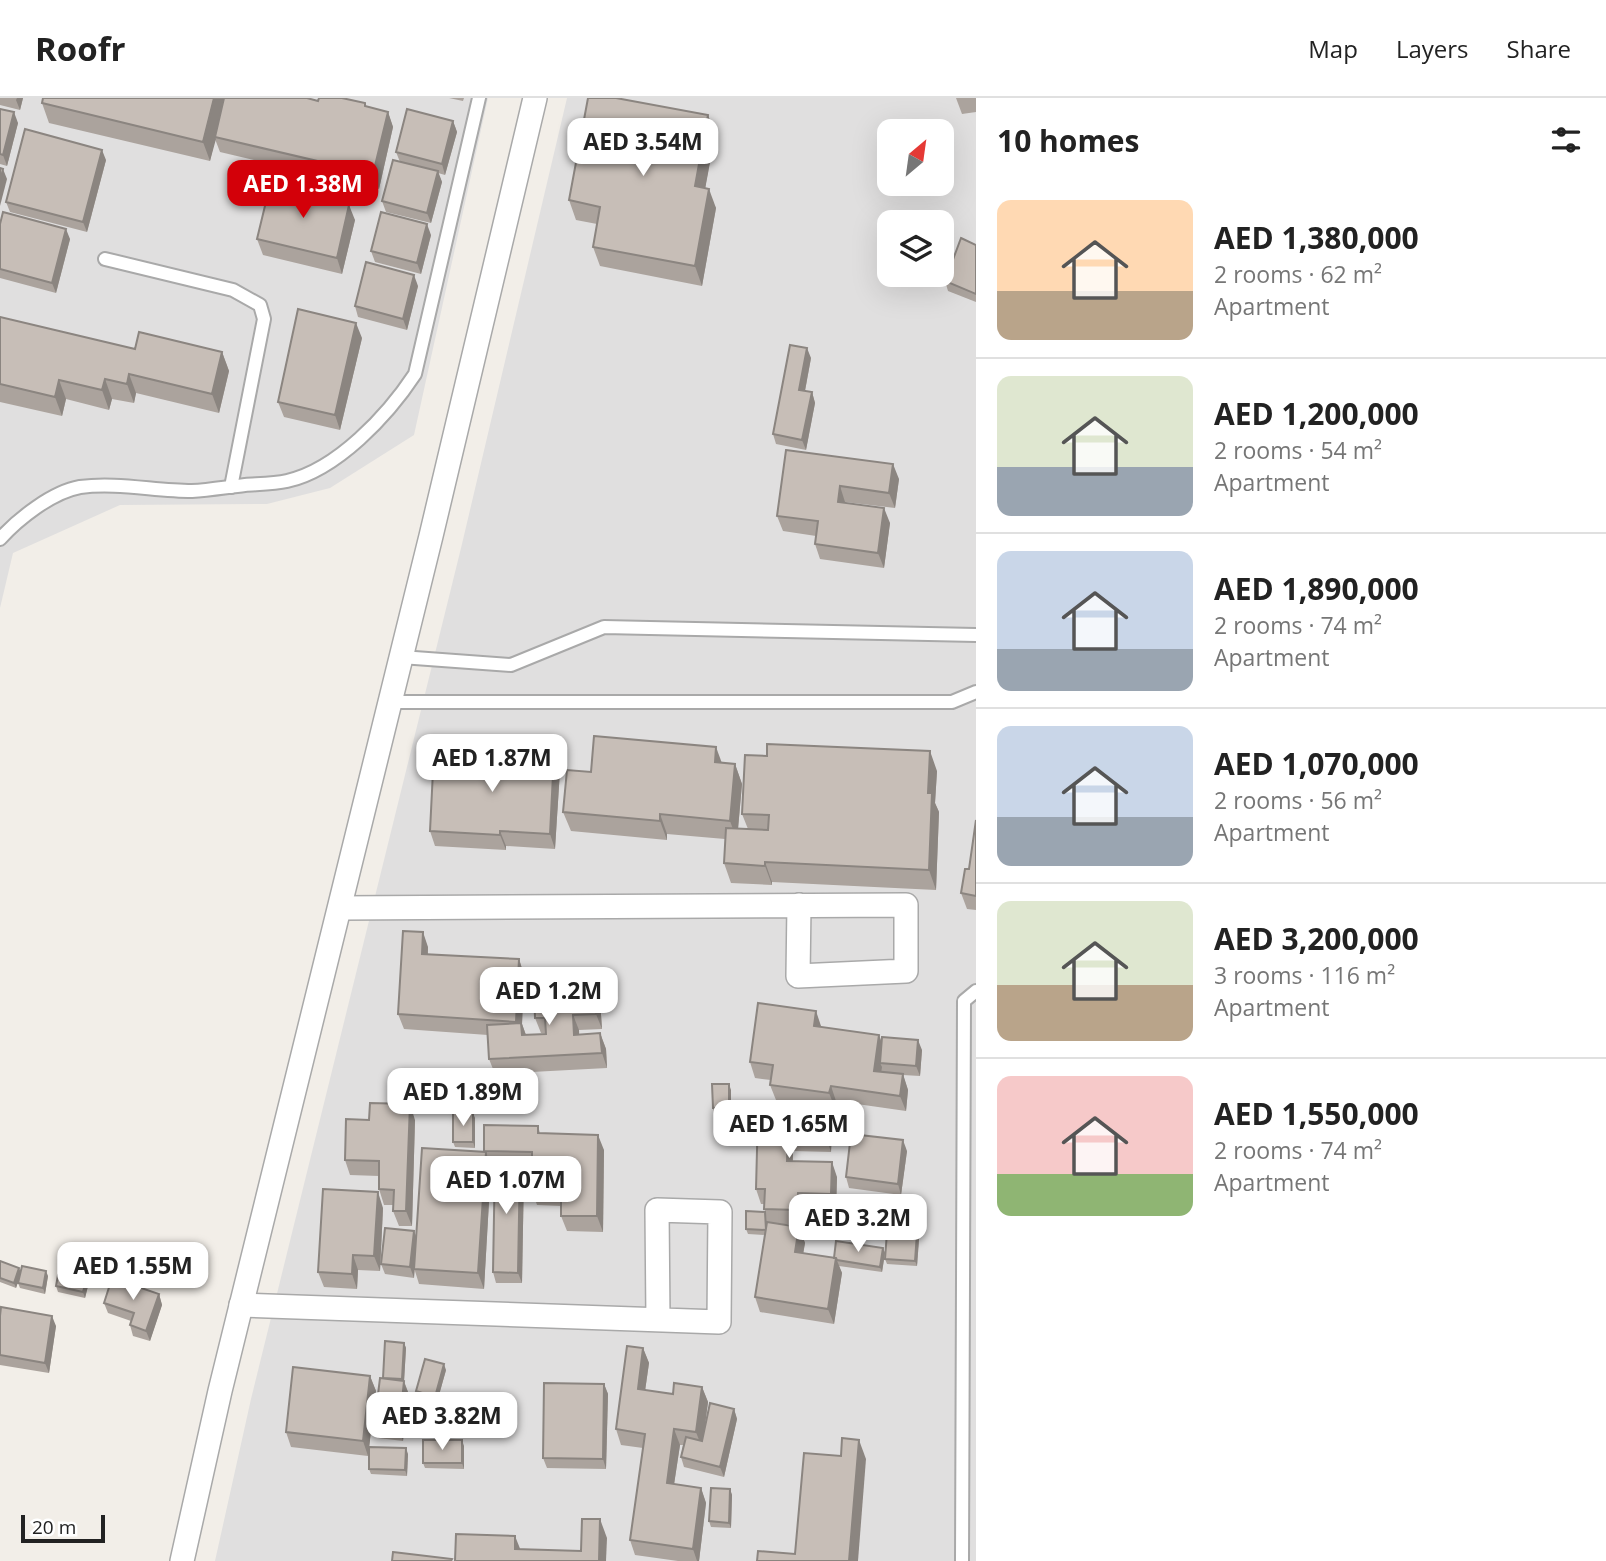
<!DOCTYPE html>
<html lang="en">
<head>
<meta charset="utf-8">
<style>
  body { margin:0; font-family:"Open Sans",sans-serif; background:#f2f2f2; color:#222; height:100vh; display:flex; flex-direction:column; font-size:26px; white-space:nowrap }
  * { box-sizing:border-box; margin:0 }
  p { font-size:23px; color:#767676 }
  .icon { flex:none; width:38px; height:38px; fill:none; stroke:currentColor; stroke-width:2; stroke-linecap:round; stroke-linejoin:round }
  .map { position:relative; flex:1; overflow:hidden }
  .drawer { display:flex; flex-direction:column; background:#fff; width:630px }
  .drawer>* { flex:none }
  .needle { width:46px; rotate:29deg }
  .fabs { position:absolute; left:877px; top:21px; display:grid; gap:14px }
  .fabs a { display:grid; place-items:center; width:77px; height:77px; border-radius:14px; background:#fff; box-shadow:0 7px 28px #0002; font-size:35px }
  .scale { position:absolute; left:21px; bottom:18px; width:84px; box-sizing:border-box; padding-left:7px; border:4px solid #222; border-top:0; font-size:19px; line-height:24px; white-space:nowrap; color:#222; -webkit-text-stroke:5px #fff; paint-order:stroke }
  .price { position:absolute; translate:-50% -60px; padding:0 16px; border-radius:14px; background:#fff; color:#222; font-size:23px; line-height:46px; filter:drop-shadow(0 2px 4px #0008) }
  .price::after { content:''; position:absolute; left:50%; top:42px; width:21px; height:16px; margin-left:-10px; background:inherit; clip-path:polygon(0 0,100% 0,50% 100%) }
  .price.current { background:#d30009; color:#fff }
  ul { padding:0; list-style:none }
  li { display:flex; align-items:center; gap:21px; height:175px; padding:0 21px }
  li+li { border-top:2px solid #e0e0e0 }
  li span { display:grid; place-items:center; flex:none; width:196px; height:140px; border-radius:14px; color:#555 }
  li>.icon { margin-inline-start:auto }
  span .icon { width:84px; height:84px; fill:#fffc; stroke-width:1 }
  li b { font-size:30px }
  h2 { display:flex; justify-content:space-between; align-items:center; height:84px; padding:0 21px; font-size:30px }
  header { display:flex; align-items:center; gap:42px; box-sizing:border-box; height:98px; padding:0 35px; background:#fff; border-bottom:2px solid #e0e0e0 }
  header strong { font-size:33px }
  nav { display:flex; gap:38px; margin-inline-start:auto; font-size:24px }
  main { display:flex; flex:1; min-height:0 }
  .map>svg:first-child { display:block }
</style>
</head>
<body>
<header>
<strong>Roofr</strong>
<nav><a>Map</a><a>Layers</a><a>Share</a></nav>
</header>
<main>
<div class="map">
<svg width="976" height="1463" viewBox="0 0 976 1463">
  <rect width="100%" height="100%" fill="#f2eee8"/>
  <g fill="#e0dfdf" fill-rule="evenodd">
    <polygon points="0,0 488,0 414,337 330,390 267,406 120,407 13,455 0,510"/>
    <path d="M567,0H976V1463H215L251,1301L462,446ZM889,33H942V86H889ZM889,124H942V177H889Z"/>
  </g>
  <g fill="none" stroke-linecap="round" stroke-linejoin="round">
    <defs>
      <g id="lane">
        <polyline points="105,161 233,192 260,207 264,221 231,389"/>
        <path d="M0,441C18,421 52,394 80,389C117,384 155,393 192,393C209,392 227,389 245,387C258,386 274,386 287,383C337,372 388,317 415,276L479,0"/>
        <polyline points="401,559 511,567 604,529 976,537"/>
        <polyline points="390,604 952,604 976,594"/>
        <polyline points="962,1463 964,903 976,893"/>
      </g>
      <g id="street">
        <polyline points="340,810 906,807 906,873 798,878 799,807"/>
        <polyline points="241,1207 719,1224 720,1114 657,1112 658,1222"/>
        <polyline points="182,1463 220,1293 431,438 535,0"/>
      </g>
    </defs>
    <use href="#lane" stroke="#a9a9a9" stroke-width="16"/>
    <use href="#street" stroke="#a9a9a9" stroke-width="26"/>
    <use href="#lane" stroke="#fff" stroke-width="12"/>
    <use href="#street" stroke="#fff" stroke-width="23"/>
  </g>
  <g fill="#aba39d">
    <polygon points="0,0 23,0 20,12 0,7"/>
    <polygon points="449,0 464,0 463,3"/>
    <polygon points="956,0 976,0 976,14 962,16"/>
    <polygon points="318,3 367,9 388,14 393,29 379,91 220,54 215,41 210,63 49,25 42,5"/>
    <polygon points="0,11 18,25 7,68 0,66"/>
    <polygon points="708,17 715,37 705,90 716,110 702,188 600,168 593,149 597,126 576,122 569,102"/>
    <polygon points="453,23 457,34 445,77 438,75 442,84 431,125 386,114 382,103 400,64 396,54"/>
    <polygon points="106,62 87,134 10,114 6,104"/>
    <polygon points="325,96 327,102 355,122 342,176 263,157 257,141"/>
    <polygon points="0,126 70,141 56,195 0,180"/>
    <polygon points="431,137 421,176 375,164 371,153"/>
    <polygon points="976,147 976,204 948,193 945,183"/>
    <polygon points="418,188 407,232 358,219 355,208"/>
    <polygon points="0,219 135,251 222,254 229,273 219,315 136,295 134,305 112,301 109,312 66,301 62,318 0,304"/>
    <polygon points="362,240 340,332 284,319 278,304"/>
    <polygon points="811,260 805,293 812,294 815,305 806,352 776,346 773,336"/>
    <polygon points="786,352 899,381 895,410 845,404 845,405 890,425 884,470 820,461 815,446 816,438 783,433 777,418"/>
    <polygon points="554,657 560,672 555,751 506,748 506,752 435,748 430,733 482,669 503,670"/>
    <polygon points="722,665 735,666 742,686 738,731 748,731 742,716 937,673 935,705 939,714 936,792 772,784 772,787 731,785 724,765 725,741 667,736 667,742 571,733 563,714 591,674"/>
    <polygon points="976,722 976,812 967,811 961,795 969,771"/>
    <polygon points="428,849 428,857 519,861 524,877 522,926 526,937 546,936 541,935 535,920 600,902 602,931 579,932 579,937 600,935 606,951 607,970 495,976 489,961 488,937 404,931 398,916"/>
    <polygon points="821,929 879,937 882,945 922,952 920,978 903,977 908,992 906,1013 836,1003 835,1010 776,1002 770,987 771,982 755,980 750,964"/>
    <polygon points="731,992 731,1015 714,1015 713,1010"/>
    <polygon points="758,1014 826,1016 832,1031 831,1054 793,1053 793,1063 837,1079 836,1112 803,1110 803,1127 780,1126 799,1129 805,1145 803,1155 834,1160 883,1150 885,1155 882,1174 839,1168 842,1175 834,1226 760,1214 755,1199 765,1137 748,1136 746,1131 765,1114 764,1106 761,1106 756,1091"/>
    <polygon points="475,1020 475,1050 455,1049 453,1044"/>
    <polygon points="415,1022 412,1128 399,1128 393,1113 393,1107 384,1107 379,1091 379,1078 350,1077 345,1062"/>
    <polygon points="538,1028 540,1035 604,1052 603,1134 567,1133 561,1118 561,1108 537,1107 532,1092 532,1069 523,1069 524,1073 522,1185 496,1185 493,1174 495,1068 491,1068 484,1191 419,1186 415,1173 414,1180 385,1176 381,1166 414,1133 416,1138 484,1054"/>
    <polygon points="907,1053 901,1097 849,1090 846,1079"/>
    <polygon points="889,1109 887,1129 851,1126 849,1121"/>
    <polygon points="383,1110 380,1173 358,1172 357,1191 324,1189 318,1174"/>
    <polygon points="917,1135 919,1141 917,1168 887,1166 885,1161"/>
    <polygon points="0,1163 20,1174 48,1178 45,1196 20,1190 18,1185 19,1181 16,1190 0,1184"/>
    <polygon points="86,1183 88,1188 85,1200 58,1194 56,1188"/>
    <polygon points="159,1196 162,1207 150,1243 133,1238 130,1227 131,1223 108,1215 104,1205"/>
    <polygon points="0,1218 56,1228 49,1275 0,1267"/>
    <polygon points="404,1245 406,1250 404,1283 408,1294 403,1343 378,1340 374,1329 383,1280"/>
    <polygon points="643,1250 649,1265 645,1293 673,1296 702,1289 708,1304 704,1334 734,1311 737,1321 724,1379 684,1369 681,1359 683,1347 680,1347 674,1386 701,1390 706,1405 699,1463 678,1463 635,1457 630,1442 643,1350 621,1347 616,1331"/>
    <polygon points="446,1272 437,1304 418,1299 416,1293"/>
    <polygon points="370,1278 376,1293 368,1358 291,1349 286,1334"/>
    <polygon points="604,1286 608,1296 606,1371 547,1370 543,1360"/>
    <polygon points="464,1348 464,1371 425,1370 423,1365"/>
    <polygon points="408,1356 407,1378 371,1376 369,1371"/>
    <polygon points="730,1391 732,1397 731,1430 711,1429 709,1423"/>
  </g>
  <g fill="#8b8580">
    <polygon points="17,0 23,0 20,12 16,2"/>
    <polygon points="214,0 225,0 215,39 216,41 210,63 203,44"/>
    <polygon points="14,14 18,25 7,68 3,57"/>
    <polygon points="388,14 393,29 379,91 373,76"/>
    <polygon points="708,17 715,37 702,108 695,88"/>
    <polygon points="453,23 457,34 445,77 442,66"/>
    <polygon points="102,52 106,62 87,134 83,124"/>
    <polygon points="3,71 7,81 0,108 0,83"/>
    <polygon points="438,73 442,84 431,125 427,115"/>
    <polygon points="709,91 716,110 702,188 695,168"/>
    <polygon points="349,107 355,122 342,176 337,160"/>
    <polygon points="427,126 431,137 421,176 417,165"/>
    <polygon points="66,131 70,141 56,195 52,185"/>
    <polygon points="414,177 418,188 407,232 403,221"/>
    <polygon points="356,225 362,240 340,332 335,317"/>
    <polygon points="807,250 811,260 803,303 799,292"/>
    <polygon points="222,254 229,273 219,315 212,296"/>
    <polygon points="129,276 136,295 134,305 127,286"/>
    <polygon points="105,281 112,301 109,312 102,292"/>
    <polygon points="59,282 66,301 62,318 55,299"/>
    <polygon points="812,294 815,305 806,352 802,342"/>
    <polygon points="893,366 899,381 895,410 889,395"/>
    <polygon points="840,388 845,404 843,419 838,404"/>
    <polygon points="884,410 890,425 884,470 878,455"/>
    <polygon points="716,649 723,668 715,664"/>
    <polygon points="930,653 937,673 935,705 939,714 936,792 929,772 928,695"/>
    <polygon points="477,656 483,671 476,668"/>
    <polygon points="554,657 560,672 555,751 550,736"/>
    <polygon points="735,666 742,686 737,742 730,723"/>
    <polygon points="660,716 667,736 667,742 660,723"/>
    <polygon points="500,733 506,748 506,752 500,737"/>
    <polygon points="765,764 772,784 772,787 765,768"/>
    <polygon points="423,834 428,849 427,871 422,856"/>
    <polygon points="519,861 524,877 522,926 527,940 521,939 516,924"/>
    <polygon points="595,887 600,902 602,931 596,916"/>
    <polygon points="816,913 821,928 819,943 814,928"/>
    <polygon points="573,917 579,932 580,952 574,937"/>
    <polygon points="600,935 606,951 607,970 602,955"/>
    <polygon points="879,937 884,952 880,965 882,969 879,988 874,973"/>
    <polygon points="918,942 922,952 920,978 916,968"/>
    <polygon points="903,976 908,992 906,1013 900,998"/>
    <polygon points="729,986 731,992 731,1015 729,1009"/>
    <polygon points="831,988 836,1003 835,1010 829,995"/>
    <polygon points="410,1006 415,1022 412,1128 406,1113"/>
    <polygon points="473,1015 475,1020 475,1050 473,1044"/>
    <polygon points="826,1016 832,1031 831,1054 826,1039"/>
    <polygon points="598,1037 604,1052 603,1134 597,1118"/>
    <polygon points="788,1038 793,1053 792,1078 787,1063"/>
    <polygon points="903,1042 907,1053 901,1097 898,1086"/>
    <polygon points="486,1054 491,1069 484,1191 478,1175"/>
    <polygon points="520,1063 524,1073 522,1185 518,1175"/>
    <polygon points="832,1064 837,1079 836,1112 831,1096"/>
    <polygon points="378,1094 383,1110 380,1173 374,1158"/>
    <polygon points="798,1095 803,1110 803,1127 797,1112"/>
    <polygon points="887,1104 889,1109 887,1129 885,1124"/>
    <polygon points="799,1129 805,1145 801,1169 795,1154"/>
    <polygon points="414,1133 418,1144 414,1171 414,1180 410,1169"/>
    <polygon points="917,1135 919,1141 917,1168 915,1163"/>
    <polygon points="883,1150 885,1155 882,1174 880,1169"/>
    <polygon points="353,1157 358,1172 357,1191 352,1176"/>
    <polygon points="836,1160 842,1175 834,1226 828,1211"/>
    <polygon points="19,1170 21,1175 16,1190 14,1185"/>
    <polygon points="46,1173 48,1178 45,1196 43,1190"/>
    <polygon points="86,1183 88,1188 85,1200 83,1194"/>
    <polygon points="159,1196 162,1207 150,1243 146,1233"/>
    <polygon points="52,1218 56,1228 49,1275 45,1265"/>
    <polygon points="404,1245 406,1250 404,1284 408,1294 403,1343 399,1332 404,1286 402,1281"/>
    <polygon points="643,1250 649,1265 643,1307 638,1291"/>
    <polygon points="444,1266 446,1272 437,1304 435,1299"/>
    <polygon points="370,1278 376,1293 368,1358 363,1343"/>
    <polygon points="604,1286 608,1296 606,1371 603,1361"/>
    <polygon points="702,1289 708,1304 702,1350 696,1334"/>
    <polygon points="734,1311 737,1321 724,1379 720,1369"/>
    <polygon points="674,1331 680,1347 672,1400 667,1385"/>
    <polygon points="462,1342 464,1348 464,1371 462,1365"/>
    <polygon points="859,1342 866,1361 858,1463 849,1463"/>
    <polygon points="406,1350 408,1356 407,1378 405,1372"/>
    <polygon points="701,1390 706,1405 699,1463 697,1463 693,1451"/>
    <polygon points="730,1391 732,1397 731,1430 729,1425"/>
    <polygon points="600,1421 607,1440 606,1463 599,1463"/>
    <polygon points="515,1438 523,1458 515,1451"/>
  </g>
  <g fill="#c7beb7" stroke="#8b8580" stroke-width="2">
    <polygon points="43,0 214,0 203,44 42,5"/>
    <polygon points="224,0 307,0 318,3 319,0 342,0 365,5 365,8 388,14 373,76 215,39"/>
    <polygon points="588,0 616,0 708,17 695,88 709,91 695,168 593,149 600,109 569,102"/>
    <polygon points="0,11 14,14 3,57 0,56"/>
    <polygon points="407,11 453,23 442,66 396,54"/>
    <polygon points="25,31 102,52 83,124 6,104"/>
    <polygon points="393,62 438,73 427,115 382,103"/>
    <polygon points="0,70 3,71 0,83"/>
    <polygon points="271,83 325,96 324,101 349,107 337,160 257,141"/>
    <polygon points="3,114 66,131 52,185 0,171 0,126"/>
    <polygon points="381,114 427,126 417,165 371,153"/>
    <polygon points="961,140 976,147 976,196 945,183"/>
    <polygon points="366,164 414,177 403,221 355,208"/>
    <polygon points="298,211 356,225 335,317 278,304"/>
    <polygon points="0,219 135,251 139,234 222,254 212,296 129,276 127,286 105,281 102,292 59,282 55,299 0,286"/>
    <polygon points="790,247 807,250 799,292 812,294 802,342 773,336"/>
    <polygon points="786,352 893,366 889,395 840,388 838,404 884,410 878,455 815,446 818,423 777,418"/>
    <polygon points="594,638 716,649 715,664 735,666 730,723 660,716 660,723 563,714 567,672 591,674"/>
    <polygon points="767,646 930,653 928,695 932,695 929,772 765,764 765,768 724,765 726,730 768,732 769,717 742,716 745,657 767,658"/>
    <polygon points="434,653 477,656 476,668 503,670 504,653 554,657 550,736 500,733 500,737 430,733"/>
    <polygon points="976,722 976,798 961,795 965,771 969,771"/>
    <polygon points="403,833 423,834 422,856 519,861 516,924 398,916"/>
    <polygon points="595,887 596,916 573,917 574,937 600,935 602,955 489,961 487,927 521,925 522,937 546,936 545,920 535,920 534,890"/>
    <polygon points="758,905 816,913 814,928 879,937 874,973 903,976 900,998 831,988 829,995 770,987 773,967 750,964"/>
    <polygon points="882,939 918,942 916,968 880,965"/>
    <polygon points="712,986 729,986 729,1009 713,1010"/>
    <polygon points="370,1005 410,1006 406,1113 393,1113 394,1092 379,1091 379,1063 345,1062 346,1021 369,1022"/>
    <polygon points="758,1014 826,1016 826,1039 788,1038 787,1063 832,1064 831,1096 798,1095 797,1112 764,1111 765,1091 756,1091"/>
    <rect x="453" y="1015" width="20" height="29"/>
    <polygon points="484,1027 538,1028 538,1035 598,1037 597,1118 561,1118 561,1093 532,1092 532,1054 484,1053"/>
    <polygon points="851,1036 903,1042 898,1086 846,1079"/>
    <polygon points="422,1050 486,1054 478,1175 414,1171"/>
    <polygon points="495,1062 520,1063 518,1175 493,1174"/>
    <polygon points="323,1091 378,1094 374,1158 353,1157 352,1176 318,1174"/>
    <polygon points="851,1101 887,1104 885,1124 849,1121"/>
    <polygon points="746,1113 765,1114 766,1132 746,1131"/>
    <polygon points="767,1124 799,1129 795,1154 836,1160 828,1211 755,1199"/>
    <polygon points="385,1130 414,1133 410,1169 381,1166"/>
    <polygon points="887,1134 917,1135 915,1163 885,1161"/>
    <polygon points="836,1143 883,1150 880,1169 837,1162 836,1160 834,1160"/>
    <polygon points="0,1163 19,1170 14,1185 0,1180"/>
    <polygon points="22,1168 46,1173 43,1190 18,1185"/>
    <polygon points="58,1177 86,1183 83,1194 56,1188"/>
    <polygon points="112,1180 159,1196 146,1233 130,1227 134,1215 104,1205"/>
    <polygon points="1,1209 52,1218 45,1265 0,1257 0,1218"/>
    <polygon points="385,1243 404,1245 402,1281 383,1280"/>
    <polygon points="627,1248 643,1250 638,1291 673,1296 674,1285 702,1289 696,1334 674,1331 667,1385 701,1390 693,1451 630,1442 645,1336 616,1331"/>
    <polygon points="425,1261 444,1266 435,1299 416,1293"/>
    <polygon points="293,1269 370,1278 363,1343 286,1334"/>
    <polygon points="380,1280 404,1283 399,1332 374,1329"/>
    <polygon points="544,1285 604,1286 603,1361 543,1360"/>
    <polygon points="710,1305 734,1311 720,1369 681,1359 686,1339 702,1343"/>
    <polygon points="842,1340 859,1342 849,1463 757,1463 758,1453 795,1456 804,1355 841,1358"/>
    <rect x="423" y="1342" width="39" height="23"/>
    <polygon points="369,1349 406,1350 405,1372 369,1371"/>
    <polygon points="711,1390 730,1391 729,1425 709,1423"/>
    <polygon points="582,1421 600,1421 599,1463 455,1463 456,1436 515,1438 515,1451 581,1453"/>
    <polygon points="393,1454 452,1461 451,1463 392,1463"/>
  </g>
</svg>
<div class="fabs">
<a><svg class="needle" viewBox="-14 -14 28 28"><path d="M0-13l5 13h-10z" fill="#e53935"/><path d="M0 13l5-13h-10z" fill="#767676"/></svg></a>
<a><svg class="icon" aria-label="layers" viewBox="0 0 24 24"><path d="M12 4l9 5-9 5-9-5zM3 14l9 5 9-5"/></svg></a>
</div>
<div class="scale">20 m</div>
<b class="price" style="left:643px;top:80px">AED 3.54M</b>
<b class="price current" style="left:303px;top:122px">AED 1.38M</b>
<b class="price" style="left:492px;top:696px">AED 1.87M</b>
<b class="price" style="left:549px;top:929px">AED 1.2M</b>
<b class="price" style="left:463px;top:1030px">AED 1.89M</b>
<b class="price" style="left:789px;top:1062px">AED 1.65M</b>
<b class="price" style="left:506px;top:1118px">AED 1.07M</b>
<b class="price" style="left:858px;top:1156px">AED 3.2M</b>
<b class="price" style="left:133px;top:1204px">AED 1.55M</b>
<b class="price" style="left:442px;top:1354px">AED 3.82M</b>
</div>
<section class="drawer">
<h2>10 homes<svg class="icon" aria-label="filters" viewBox="0 0 24 24"><path d="M4 7h16M4 17h16"/><circle cx="9" cy="7" r="2"/><circle cx="15" cy="17" r="2"/></svg></h2>
<ul>
<li><span style="background:linear-gradient(#ffd9b3 65%,#b9a48a 0)"><svg class="icon" aria-label="home" viewBox="0 0 24 24"><path d="M3 11l9-7 9 7M6 9v11h12V9"/></svg></span><div><b>AED 1,380,000</b><p>2 rooms · 62 m²</p><p>Apartment</p></div></li>
<li><span style="background:linear-gradient(#dfe7d0 65%,#9aa5b1 0)"><svg class="icon" aria-label="home" viewBox="0 0 24 24"><path d="M3 11l9-7 9 7M6 9v11h12V9"/></svg></span><div><b>AED 1,200,000</b><p>2 rooms · 54 m²</p><p>Apartment</p></div></li>
<li><span style="background:linear-gradient(#c9d6e8 70%,#9aa5b1 0)"><svg class="icon" aria-label="home" viewBox="0 0 24 24"><path d="M3 11l9-7 9 7M6 9v11h12V9"/></svg></span><div><b>AED 1,890,000</b><p>2 rooms · 74 m²</p><p>Apartment</p></div></li>
<li><span style="background:linear-gradient(#c9d6e8 65%,#9aa5b1 0)"><svg class="icon" aria-label="home" viewBox="0 0 24 24"><path d="M3 11l9-7 9 7M6 9v11h12V9"/></svg></span><div><b>AED 1,070,000</b><p>2 rooms · 56 m²</p><p>Apartment</p></div></li>
<li><span style="background:linear-gradient(#dfe7d0 60%,#b9a48a 0)"><svg class="icon" aria-label="home" viewBox="0 0 24 24"><path d="M3 11l9-7 9 7M6 9v11h12V9"/></svg></span><div><b>AED 3,200,000</b><p>3 rooms · 116 m²</p><p>Apartment</p></div></li>
<li><span style="background:linear-gradient(#f6c9c9 70%,#8fb573 0)"><svg class="icon" aria-label="home" viewBox="0 0 24 24"><path d="M3 11l9-7 9 7M6 9v11h12V9"/></svg></span><div><b>AED 1,550,000</b><p>2 rooms · 74 m²</p><p>Apartment</p></div></li>
</ul>
</section>
</main>
</body>
</html>
